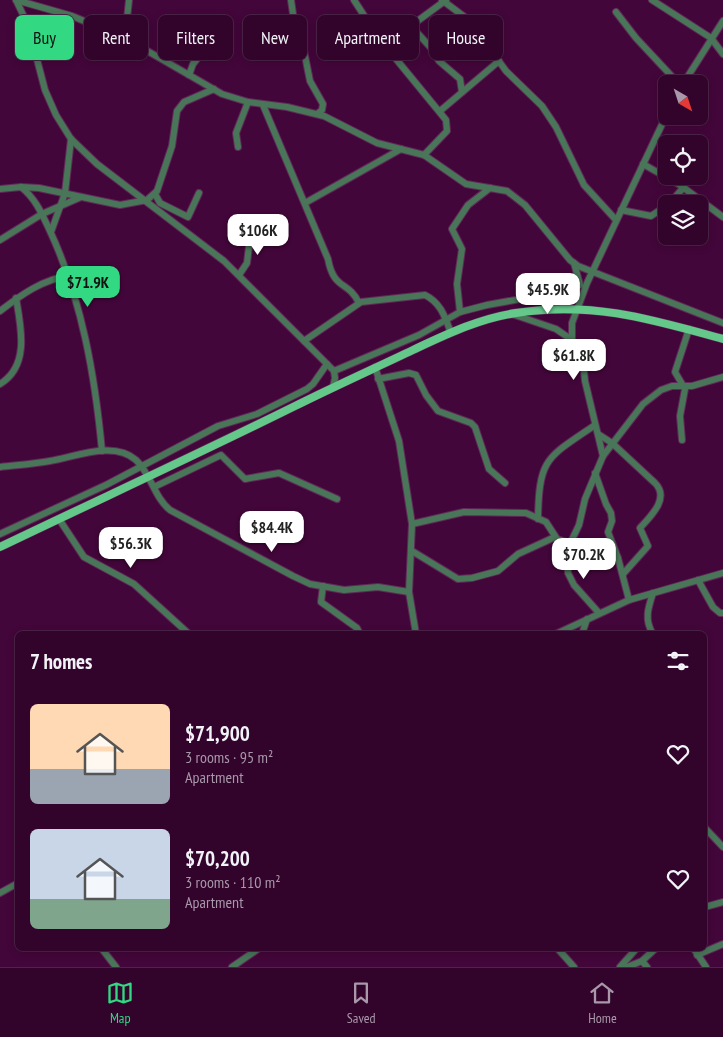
<!DOCTYPE html>
<html lang="en">
<head>
<meta charset="utf-8">
<style>
  body { margin:0; font-family:"PT Sans Narrow",sans-serif; background:#3a0e34; color:#f1f3f6; height:100vh; display:flex; flex-direction:column; font-size:19px; white-space:nowrap }
  * { box-sizing:border-box; margin:0 }
  p { font-size:16px; color:#a898a9 }
  .icon { flex:none; width:28px; height:28px; fill:none; stroke:currentColor; stroke-width:2; stroke-linecap:round; stroke-linejoin:round }
  .map { position:relative; flex:1; overflow:hidden }
  .details { position:absolute; left:15px; top:631px; width:692px; height:320px; display:flex; flex-direction:column; background:#32042c; border-radius:8px; box-shadow:0 2px 8px #0003,0 0 0 1px #4d2548 }
  .details>* { flex:none }
  .banner { position:absolute; left:15px; top:15px; width:694px; height:45px; display:flex; gap:10px }
  .needle { width:32px; rotate:141deg }
  .tools { position:absolute; left:658px; top:75px; display:grid; gap:10px }
  .tools a { display:grid; place-items:center; width:50px; height:50px; border-radius:8px; background:#32042c; box-shadow:0 2px 8px #0003,0 0 0 1px #4d2548; font-size:25px }
  .price { position:absolute; translate:-50% -42px; padding:0 11px; border-radius:10px; background:#fff; color:#222; font-size:16px; line-height:32px; filter:drop-shadow(0 1px 2px #0008) }
  .price::after { content:''; position:absolute; left:50%; top:30px; width:15px; height:11px; margin-left:-8px; background:inherit; clip-path:polygon(0 0,100% 0,50% 100%) }
  .price.current { background:#32d882; color:#111 }
  ul { padding:0; list-style:none }
  li { display:flex; align-items:center; gap:15px; height:125px; padding:0 15px }
  li span { display:grid; place-items:center; flex:none; width:140px; height:100px; border-radius:8px; color:#555 }
  li>.icon { margin-inline-start:auto }
  span .icon { width:60px; height:60px; fill:#fffc; stroke-width:1 }
  li b { font-size:21px }
  h2 { display:flex; justify-content:space-between; align-items:center; height:60px; padding:0 15px; font-size:21px }
  .chip { padding:0 18px; border-radius:8px; background:#32042c; box-shadow:0 2px 8px #0003,0 0 0 1px #4d2548; font-size:18px; line-height:45px }
  .chip.current { background:#32d882; color:#111 }
  .menu { display:flex; justify-content:space-around; align-items:center; height:70px; border-top:1px solid #4d2548; background:#32042c; font-size:14px; color:#a898a9 }
  .menu a { display:grid; justify-items:center; gap:2px }
  .menu .current { color:#32d882 }
  .map>svg:first-child { display:block }
</style>
</head>
<body>
<div class="map">
<svg width="723" height="967" viewBox="0 0 723 967">
  <rect width="100%" height="100%" fill="#43063a"/>
  <g fill="none" stroke-linecap="round" stroke-linejoin="round">
    <defs>
      <g id="minor">
        <polyline points="16,0 72,16 125,38 222,94 248,102 287,107 324,116 377,143 424,155 466,184 507,191 525,205 570,260 578,266 723,323"/>
        <polyline points="16,0 28,25 45,90 56,115 71,139 97,164 224,261 334,371 335,378 333,387"/>
        <polyline points="291,0 295,28 303,46 310,81 323,104 322,110 317,114"/>
        <polyline points="354,0 378,37 446,120 447,131 424,155"/>
        <polyline points="442,0 470,21 506,71 542,106 556,127 584,185 616,220"/>
        <polyline points="652,0 711,38 723,54"/>
        <polyline points="616,12 636,38 679,84"/>
        <polyline points="411,26 432,49 439,61 460,79 462,92"/>
        <polyline points="125,38 129,0"/>
        <polyline points="385,45 446,0"/>
        <polyline points="189,75 193,64 210,43"/>
        <polyline points="683,84 723,21"/>
        <path d="M263,105L328,259C334,291 348,280 359,303"/>
        <polyline points="440,111 499,61"/>
        <polyline points="238,147 236,133 248,102"/>
        <polyline points="643,164 680,185 723,217"/>
        <path d="M21,187C36,199 42,214 50,231C82,300 95,376 102,451"/>
        <polyline points="0,189 21,187 39,188 120,205 147,200 157,191 172,146 177,111 184,102 214,89"/>
        <polyline points="155,194 160,203 188,217 199,193"/>
        <polyline points="305,203 401,149"/>
        <polyline points="669,204 684,187"/>
        <polyline points="621,210 651,216 666,206"/>
        <polyline points="51,232 65,193 71,139"/>
        <polyline points="0,240 42,214 81,197"/>
        <polyline points="574,263 580,285"/>
        <polyline points="239,275 247,263 249,246 261,224"/>
        <path d="M0,311C21,295 43,279 69,276"/>
        <polyline points="460,312 457,284 462,249 452,229 468,205 490,188"/>
        <polyline points="512,314 556,329 572,340"/>
        <path d="M304,341L361,302L425,295C441,303 445,317 451,333"/>
        <polyline points="375,367 399,441 412,524 409,592 416,634"/>
        <polyline points="334,371 419,335 460,312 487,305 565,291 579,284"/>
        <polyline points="378,379 409,373 416,375 426,395 438,411 471,423 475,427 489,469 505,483"/>
        <path d="M0,384C30,366 21,327 16,298"/>
        <path d="M598,434L612,443L655,483C670,498 651,516 640,528L648,546L623,574"/>
        <polyline points="682,440 680,416 685,389 675,372 689,329"/>
        <polyline points="603,456 585,381 583,362 572,340 572,323 587,283 666,116"/>
        <path d="M0,467C17,465 34,464 50,461C75,457 114,440 136,460C151,474 154,497 170,510L293,576L310,584L344,590L378,587L409,592"/>
        <polyline points="595,473 606,504 611,513 612,521 608,532 618,558"/>
        <polyline points="154,487 221,455 245,479 279,473 337,499"/>
        <polyline points="59,519 84,557 134,584 189,634"/>
        <path d="M538,519C539,457 547,458 595,425"/>
        <polyline points="412,524 464,512 526,513 546,522 557,539 618,558 629,600"/>
        <polyline points="0,534 106,485 218,426 257,414 307,389 313,384 327,364"/>
        <polyline points="412,551 458,579 472,578 498,571 518,554 555,537"/>
        <polyline points="698,580 713,607 720,613 723,613"/>
        <polyline points="323,586 321,602 357,628 360,634"/>
        <polyline points="599,613 574,585 568,573 566,552 579,525 585,499 603,456 643,404 661,390 672,386 692,386 723,377"/>
        <polyline points="556,634 629,600 723,573"/>
        <polyline points="582,634 587,619"/>
        <path d="M653,634C644,620 648,608 653,593"/>
        <polyline points="705,828 723,847"/>
        <polyline points="0,893 18,883"/>
        <polyline points="705,907 723,902"/>
        <polyline points="102,949 116,967"/>
        <polyline points="558,949 574,967"/>
        <polyline points="694,949 706,967"/>
        <polyline points="697,955 723,944"/>
        <polyline points="642,961 647,967"/>
        <polyline points="232,967 258,949"/>
        <polyline points="620,967 636,949"/>
        <polyline points="627,967 642,961 655,949"/>
      </g>
      <path id="major" d="M0,547C98,500 196,455 293,407C333,387 373,369 413,350C445,335 480,318 516,313C591,301 651,319 723,339"/>
    </defs>
    <use href="#minor" stroke="#602b58" stroke-width="8"/>
    <use href="#major" stroke="#602b58" stroke-width="9"/>
    <use href="#minor" stroke="#497659" stroke-width="6"/>
    <use href="#major" stroke="#65c88b" stroke-width="8"/>
  </g>
</svg>
<div class="tools">
<a><svg class="needle" viewBox="-14 -14 28 28"><path d="M0-13l5 13h-10z" fill="#e53935"/><path d="M0 13l5-13h-10z" fill="#a898a9"/></svg></a>
<a><svg class="icon" aria-label="locate" viewBox="0 0 24 24"><circle cx="12" cy="12" r="6"/><path d="M12 2v4M12 18v4M2 12h4M18 12h4"/></svg></a>
<a><svg class="icon" aria-label="layers" viewBox="0 0 24 24"><path d="M12 4l9 5-9 5-9-5zM3 14l9 5 9-5"/></svg></a>
</div>
<b class="price" style="left:258px;top:256px">$106K</b>
<b class="price current" style="left:88px;top:308px">$71.9K</b>
<b class="price" style="left:548px;top:315px">$45.9K</b>
<b class="price" style="left:574px;top:381px">$61.8K</b>
<b class="price" style="left:272px;top:553px">$84.4K</b>
<b class="price" style="left:131px;top:569px">$56.3K</b>
<b class="price" style="left:584px;top:580px">$70.2K</b>
<div class="banner">
<a class="chip current">Buy</a>
<a class="chip">Rent</a>
<a class="chip">Filters</a>
<a class="chip">New</a>
<a class="chip">Apartment</a>
<a class="chip">House</a>
</div>
<section class="details">
<h2>7 homes<svg class="icon" aria-label="filters" viewBox="0 0 24 24"><path d="M4 7h16M4 17h16"/><circle cx="9" cy="7" r="2"/><circle cx="15" cy="17" r="2"/></svg></h2>
<ul>
<li><span style="background:linear-gradient(#ffd9b3 65%,#9aa5b1 0)"><svg class="icon" aria-label="home" viewBox="0 0 24 24"><path d="M3 11l9-7 9 7M6 9v11h12V9"/></svg></span><div><b>$71,900</b><p>3 rooms · 95 m²</p><p>Apartment</p></div><svg class="icon" aria-label="heart" viewBox="0 0 24 24"><path d="M12 20l-8-8c-3-5 5-10 8-4 3-6 11-1 8 4z"/></svg></li>
<li><span style="background:linear-gradient(#c9d6e8 70%,#7fa58c 0)"><svg class="icon" aria-label="home" viewBox="0 0 24 24"><path d="M3 11l9-7 9 7M6 9v11h12V9"/></svg></span><div><b>$70,200</b><p>3 rooms · 110 m²</p><p>Apartment</p></div><svg class="icon" aria-label="heart" viewBox="0 0 24 24"><path d="M12 20l-8-8c-3-5 5-10 8-4 3-6 11-1 8 4z"/></svg></li>
</ul>
</section>
</div>
<nav class="menu">
<a class="current"><svg class="icon" aria-label="map" viewBox="0 0 24 24"><path d="M3 6l6-2 6 2 6-2v14l-6 2-6-2-6 2zM9 4v14M15 6v14"/></svg>Map</a>
<a><svg class="icon" aria-label="saved" viewBox="0 0 24 24"><path d="M7 4h10v16l-5-4-5 4z"/></svg>Saved</a>
<a><svg class="icon" aria-label="home" viewBox="0 0 24 24"><path d="M3 11l9-7 9 7M6 9v11h12V9"/></svg>Home</a>
</nav>
</body>
</html>
